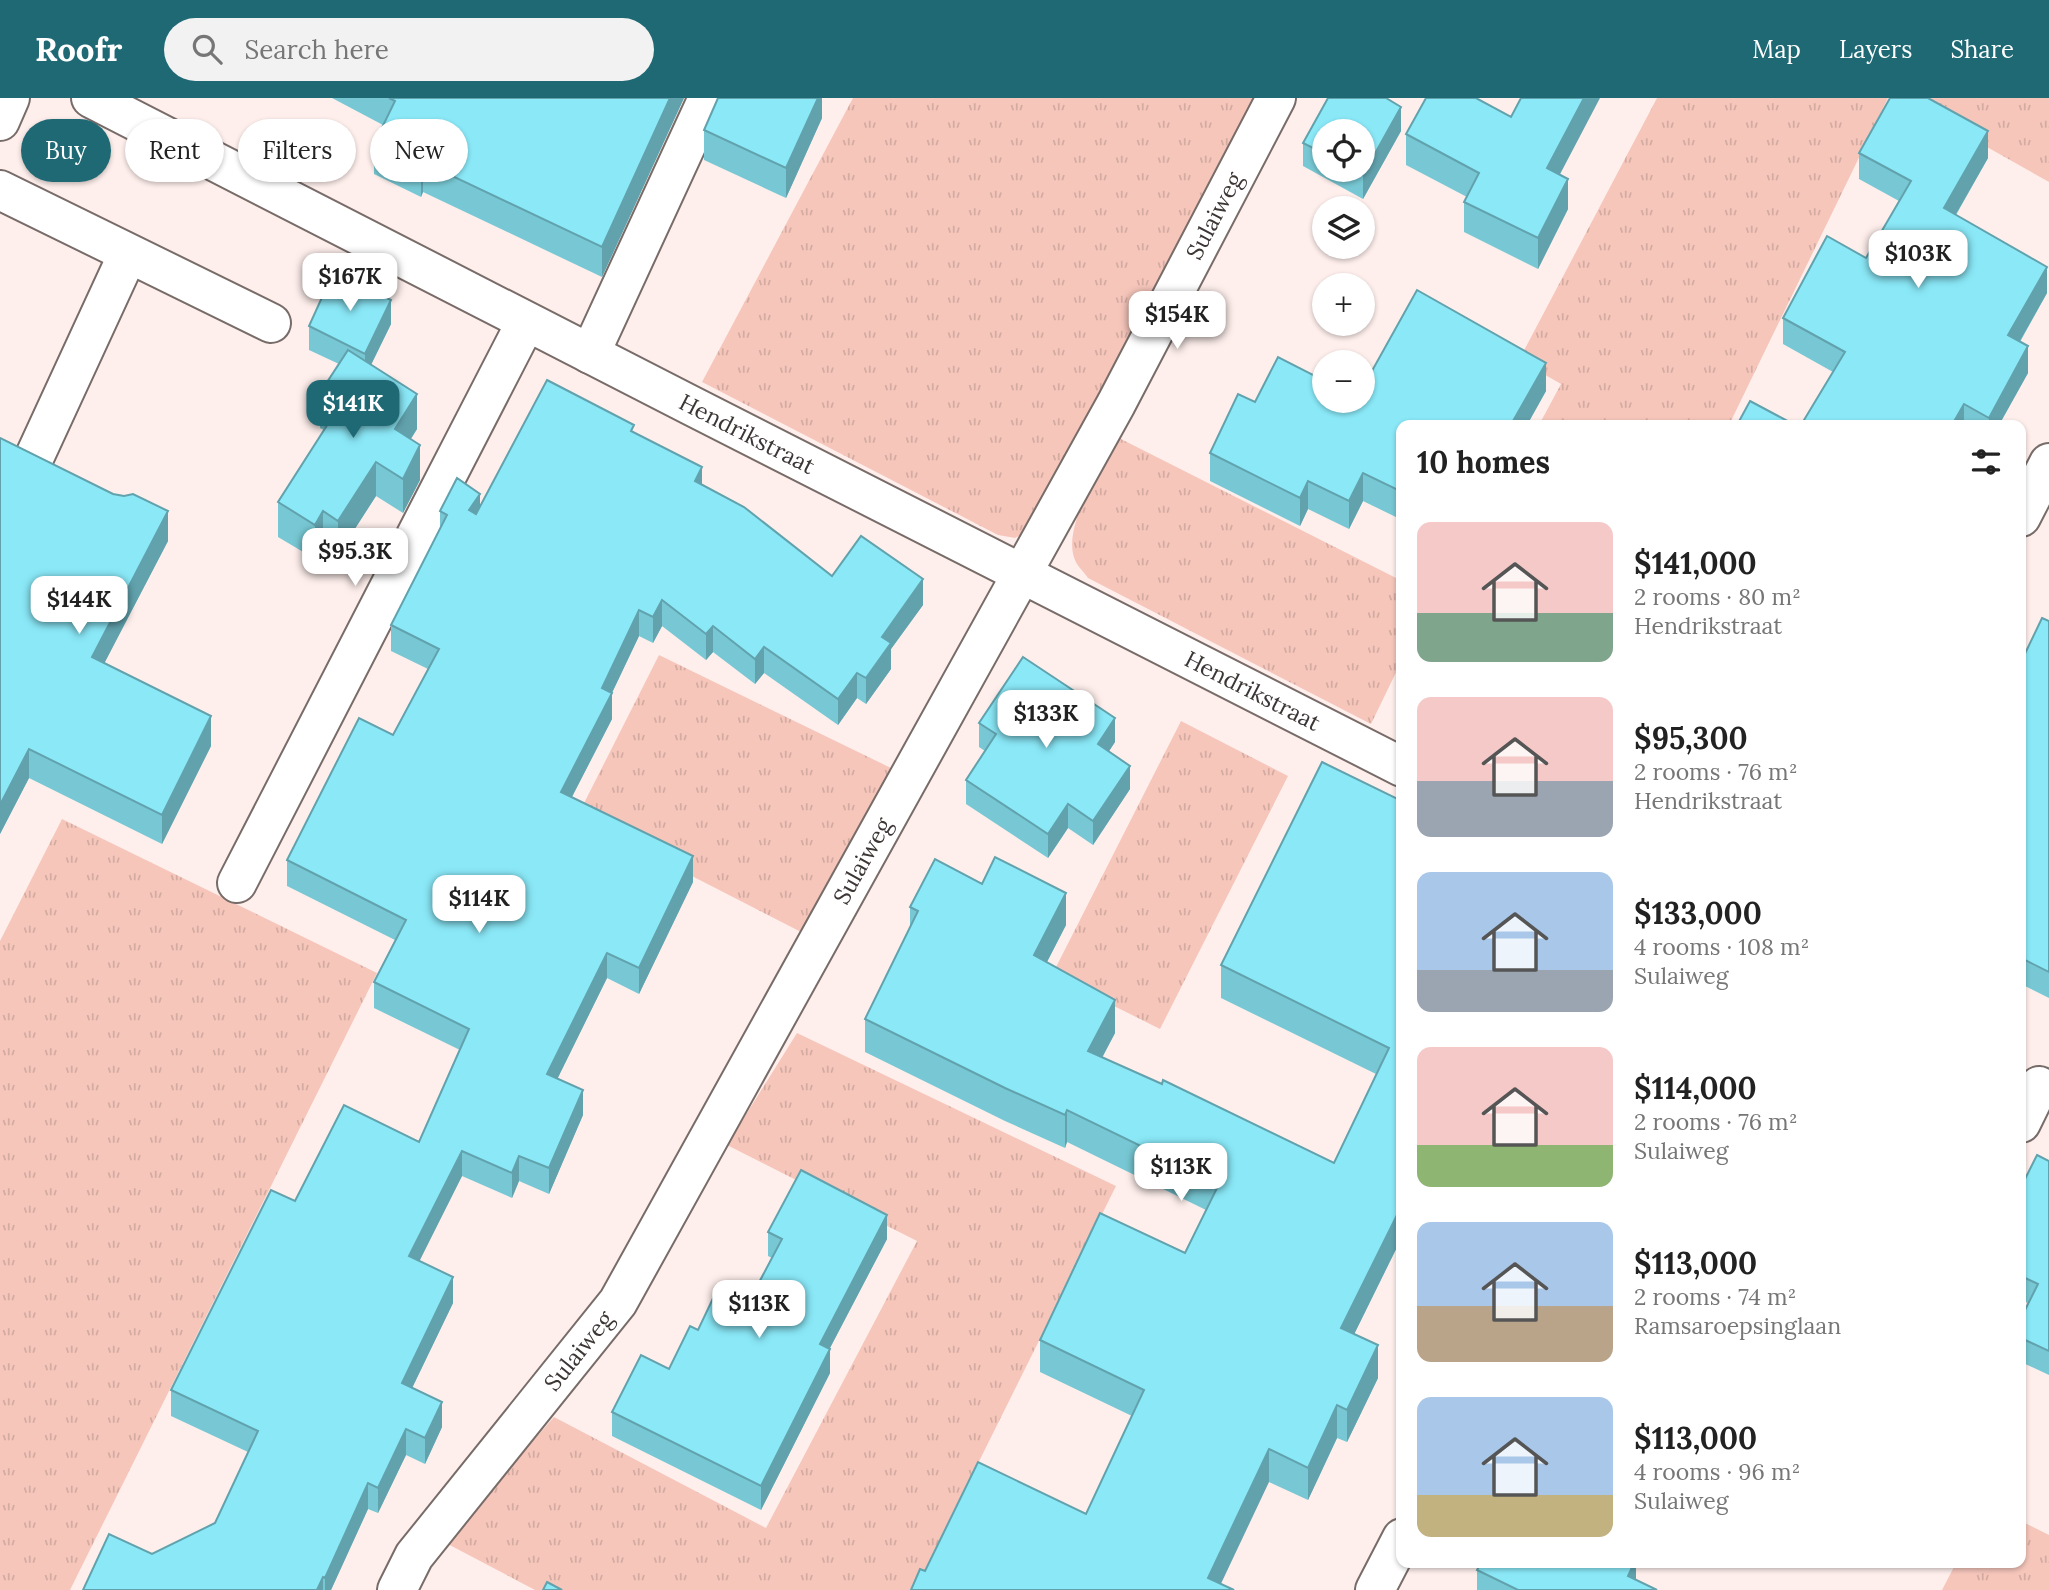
<!DOCTYPE html>
<html lang="en">
<head>
<meta charset="utf-8">
<style>
  body { margin:0; font-family:Lora,serif; background:#f2f2f2; color:#222; height:100vh; display:flex; flex-direction:column; font-size:26px; white-space:nowrap }
  * { box-sizing:border-box; margin:0 }
  p { font-size:23px; color:#767676 }
  .icon { flex:none; width:38px; height:38px; fill:none; stroke:currentColor; stroke-width:2; stroke-linecap:round; stroke-linejoin:round }
  .map { position:relative; flex:1; overflow:hidden }
  .side { position:absolute; left:1396px; top:322px; width:630px; height:1148px; display:flex; flex-direction:column; background:#fff; border-radius:14px; box-shadow:0 2px 5px #0004 }
  .side>* { flex:none }
  .top-card { position:absolute; left:21px; top:21px; width:665px; height:63px; display:flex; gap:14px }
  .tools { position:absolute; left:1312px; top:21px; display:grid; gap:14px }
  .tools a { display:grid; place-items:center; width:63px; height:63px; border-radius:50%; background:#fff; box-shadow:0 2px 5px #0004; font-size:35px }
  .price { position:absolute; translate:-50% -60px; padding:0 16px; border-radius:14px; background:#fff; color:#222; font-size:23px; line-height:46px; filter:drop-shadow(0 2px 4px #0008) }
  .price::after { content:''; position:absolute; left:50%; top:42px; width:21px; height:16px; margin-left:-10px; background:inherit; clip-path:polygon(0 0,100% 0,50% 100%) }
  .price.current { background:#1f6974; color:#fff }
  ul { padding:0; list-style:none }
  li { display:flex; align-items:center; gap:21px; height:175px; padding:0 21px }
  li span { display:grid; place-items:center; flex:none; width:196px; height:140px; border-radius:14px; color:#555 }
  li>.icon { margin-inline-start:auto }
  span .icon { width:84px; height:84px; fill:#fffc; stroke-width:1 }
  li b { font-size:30px }
  h2 { display:flex; justify-content:space-between; align-items:center; height:84px; padding:0 21px; font-size:30px }
  .tag { padding:0 24px; border-radius:32px; background:#fff; box-shadow:0 2px 5px #0004; font-size:24px; line-height:63px }
  .tag.current { background:#1f6974; color:#fff }
  header { display:flex; align-items:center; gap:42px; box-sizing:border-box; height:98px; padding:0 35px; background:#1f6974; color:#fff }
  header strong { font-size:33px }
  nav { display:flex; gap:38px; margin-inline-start:auto; font-size:24px }
  .search { width:490px; height:63px; background:#f2f2f2; display:flex; align-items:center; gap:18px; box-sizing:border-box; padding:0 24px; border-radius:38px; color:#767676; font-size:26px }
  .map>svg:first-child { display:block }
</style>
</head>
<body>
<header>
<strong>Roofr</strong>
<div class="search"><svg class="icon" aria-label="search" viewBox="0 0 24 24"><circle cx="10" cy="10" r="6"/><path d="M15 15l6 6"/></svg>Search here</div>
<nav><a>Map</a><a>Layers</a><a>Share</a></nav>
</header>
<div class="map">
<svg width="2049" height="1492" viewBox="0 0 2049 1492">
  <defs>
    <pattern id="grass-tufts" width="24" height="20" patternUnits="userSpaceOnUse" patternTransform="scale(1.75)"><rect width="24" height="20" fill="#f6c6bb"/><path d="M3 7l-1-3M5 7V3M7 7l1-3M15 17l-1-3M17 17v-4M19 17l1-3" fill="none" stroke="#d4aba1"/></pattern>
  </defs>
  <rect width="100%" height="100%" fill="#feefec"/>
  <g fill="url(#grass-tufts)">
    <polygon points="853,0 1254,0 1031,431 1015,440 998,437 702,284"/>
    <polygon points="1657,0 1888,0 1729,327 1539,327 1561,286 1519,262"/>
    <polygon points="1900,0 2049,0 2049,84"/>
    <path d="M1117,339L1402,483V562L1371,626L1088,480C1084,474 1077,468 1075,462C1061,429 1102,369 1117,339Z"/>
    <polygon points="659,557 891,670 803,835 577,719"/>
    <polygon points="1181,623 1288,678 1160,931 1052,877"/>
    <polygon points="62,721 377,875 70,1492 0,1492 0,843"/>
    <polygon points="797,935 1116,1088 915,1492 535,1492 444,1444 554,1319 766,1430 917,1143 727,1047"/>
    <polygon points="2021,1423 2049,1437 2049,1492 1942,1492 1956,1465 2021,1465"/>
  </g>
  <g fill="none" stroke-linecap="round" stroke-linejoin="round">
    <defs>
      <g id="minor">
        <path id="s1" d="M91,0L692,308L1402,669"/>
        <polyline points="0,23 10,0"/>
        <polyline points="0,92 271,225"/>
        <polyline points="590,256 708,0"/>
        <polyline points="33,362 128,156"/>
        <polyline points="2021,419 2049,365"/>
        <polyline points="237,785 526,224"/>
        <polyline points="2021,1025 2039,988"/>
        <path id="s2" d="M397,1492L414,1458L618,1204L1116,306L1276,0"/>
        <polyline points="1375,1492 1402,1440"/>
      </g>
    </defs>
    <use href="#minor" stroke="#786c69" stroke-width="42"/>
    <use href="#minor" stroke="#fff" stroke-width="38"/>
  </g>
  <g fill="#77c8d4" fill-rule="evenodd">
    <polygon points="332,0 684,0 602,179 423,94 421,99 374,76 374,46 383,27"/>
    <polygon points="822,0 822,20 786,100 704,62 704,32"/>
    <path d="M1328,0H1386L1401,9V33L1363,101L1303,68V45ZM1325,33H1363V72H1325Z"/>
    <polygon points="1406,36 1559,77 1568,111 1538,171 1464,134 1464,104 1467,99 1406,67"/>
    <polygon points="1859,55 1988,60 1956,117 2047,195 2020,244 2028,275 1999,327 1801,327 1833,274 1783,246 1783,220 1866,160 1899,103 1859,81"/>
    <polygon points="391,226 371,267 417,331 411,341 420,382 403,415 376,398 338,457 323,447 315,461 278,439 278,404 324,332 320,330 320,295 339,266 309,252 309,228"/>
    <polygon points="1546,293 1527,327 1402,327 1402,422 1363,403 1349,431 1308,411 1300,428 1210,383 1210,355 1255,304 1325,303"/>
    <polygon points="634,334 702,387 832,478 923,507 891,551 891,571 866,606 857,600 838,627 764,575 755,586 713,554 706,562 662,528 653,545 639,538 612,595 612,621 572,699 693,784 639,896 607,880 557,981 583,1017 549,1096 519,1083 512,1100 462,1078 419,1163 453,1205 412,1290 442,1329 425,1366 406,1357 378,1415 368,1411 331,1492 83,1492 152,1456 215,1425 248,1354 171,1318 171,1292 295,1103 419,1044 460,952 374,910 374,884 395,842 287,788 287,762 393,637 428,571 391,553 391,527 440,431 440,413 480,409"/>
    <polygon points="0,340 168,443 104,565 211,648 162,746 29,680 0,736"/>
    <polygon points="2049,523 2049,900 2021,886 2021,564"/>
    <polygon points="979,625 1115,644 1109,653 1130,691 1093,747 1068,730 1048,760 966,706 966,682 985,653 979,649"/>
    <polygon points="1402,703 1402,1139 1354,1236 1378,1280 1347,1344 1337,1340 1308,1402 1269,1384 925,1473 1086,1416 1132,1318 1040,1274 1040,1242 1185,1155 1206,1112 1067,1044 1065,1050 1005,1023 865,954 865,921 910,829 910,809 982,786 1066,827 1047,864 1115,935 1102,960 1334,1065 1376,976 1221,900 1221,867"/>
    <polygon points="2049,1063 2049,1277 2021,1264 2021,1220 2028,1205 2021,1202 2021,1089"/>
    <polygon points="768,1134 887,1141 830,1250 830,1275 761,1412 612,1338 612,1314 669,1271 698,1232 746,1209 772,1160 768,1158"/>
    <polygon points="1636,1465 1636,1482 1657,1492 1477,1492 1477,1472"/>
  </g>
  <g fill="#61a2ad">
    <polygon points="670,0 684,0 602,179 602,149"/>
    <polygon points="818,0 822,0 822,20 786,100 786,70"/>
    <polygon points="1584,0 1600,0 1547,101 1547,70"/>
    <polygon points="1401,9 1401,33 1363,101 1363,77"/>
    <polygon points="1988,33 1988,60 1944,137 1944,110"/>
    <polygon points="423,64 423,94 421,99 421,69"/>
    <polygon points="1568,81 1568,111 1538,171 1538,140"/>
    <polygon points="2047,169 2047,195 2008,264 2008,237"/>
    <polygon points="391,202 391,226 365,279 365,256"/>
    <polygon points="2028,248 2028,275 1999,327 1989,327 1989,320"/>
    <polygon points="1546,265 1546,293 1527,327 1513,327 1513,323"/>
    <polygon points="417,296 417,331 395,365 395,331"/>
    <polygon points="1964,306 1964,327 1952,327"/>
    <polygon points="420,347 420,382 403,415 403,381"/>
    <polygon points="376,364 376,398 338,457 338,423"/>
    <polygon points="702,369 702,395 695,383"/>
    <polygon points="1363,375 1363,403 1349,431 1349,403"/>
    <polygon points="1308,383 1308,411 1300,428 1300,400"/>
    <polygon points="480,396 480,421 469,412"/>
    <polygon points="168,413 168,443 92,589 92,559"/>
    <polygon points="323,413 323,447 315,461 315,427"/>
    <polygon points="923,481 923,507 891,551 891,571 866,606 866,580 882,539"/>
    <polygon points="662,502 662,528 653,545 653,519"/>
    <polygon points="639,512 639,538 609,601 612,595 612,621 561,720 561,694 602,590"/>
    <polygon points="713,528 713,554 706,562 706,536"/>
    <polygon points="764,549 764,575 755,586 755,561"/>
    <polygon points="857,575 857,600 838,627 838,601"/>
    <polygon points="211,618 211,648 162,746 162,717"/>
    <polygon points="1115,620 1115,644 1098,670 1098,646"/>
    <polygon points="29,651 29,680 0,736 0,707"/>
    <polygon points="1130,668 1130,691 1093,747 1093,723"/>
    <polygon points="1068,706 1068,730 1048,760 1048,736"/>
    <polygon points="693,758 693,784 639,896 639,870"/>
    <polygon points="1066,795 1066,827 1034,889 1034,857"/>
    <polygon points="607,855 607,880 547,1002 547,976"/>
    <polygon points="1115,902 1115,935 1088,986 1088,953"/>
    <polygon points="583,992 583,1017 549,1096 549,1070"/>
    <polygon points="1067,1012 1067,1044 1065,1050 1065,1017"/>
    <polygon points="462,1053 462,1078 409,1184 409,1158"/>
    <polygon points="519,1058 519,1083 512,1100 512,1075"/>
    <polygon points="1402,1107 1402,1139 1341,1263 1341,1230"/>
    <polygon points="887,1117 887,1141 820,1269 820,1246"/>
    <polygon points="453,1179 453,1205 402,1311 402,1285"/>
    <polygon points="1378,1247 1378,1280 1347,1344 1347,1312"/>
    <polygon points="830,1251 830,1275 761,1412 761,1388"/>
    <polygon points="442,1304 442,1329 425,1366 425,1340"/>
    <polygon points="1337,1307 1337,1340 1308,1402 1308,1370"/>
    <polygon points="406,1331 406,1357 378,1415 378,1390"/>
    <polygon points="1269,1351 1269,1384 1218,1492 1208,1480"/>
    <polygon points="368,1385 368,1411 331,1492 325,1492 325,1480"/>
    <polygon points="1634,1465 1636,1465 1636,1492 1628,1478"/>
    <polygon points="323,1479 323,1492 317,1492"/>
  </g>
  <g fill="#8ae8f7" stroke="#61a2ad" stroke-width="2">
    <polygon points="389,0 670,0 602,149 423,64 421,69 374,46 395,3"/>
    <polygon points="718,0 818,0 786,70 704,32"/>
    <polygon points="1328,0 1386,0 1401,9 1363,77 1353,72 1363,72 1363,33 1325,33 1325,56 1303,45"/>
    <polygon points="1426,0 1476,0 1511,19 1521,0 1584,0 1547,70 1568,81 1538,140 1464,104 1479,75 1406,36"/>
    <polygon points="1890,0 1928,0 1988,33 1944,110 2047,169 2008,237 2028,248 1989,320 1964,306 1952,327 1801,327 1845,254 1783,220 1827,138 1866,160 1911,83 1859,55"/>
    <polygon points="333,175 391,202 365,256 309,228"/>
    <polygon points="1417,192 1546,265 1513,323 1521,327 1402,327 1402,394 1363,375 1349,403 1308,383 1300,400 1210,355 1238,296 1255,304 1278,259 1325,283 1325,303 1363,303 1363,289"/>
    <polygon points="348,252 417,296 395,331 420,347 403,381 376,364 338,423 323,413 315,427 278,404 340,307 320,295"/>
    <polygon points="547,282 634,327 631,333 702,369 695,383 744,409 832,478 861,438 923,481 882,539 891,545 866,580 857,575 838,601 764,549 755,561 713,528 706,536 662,502 653,519 639,512 602,590 612,595 561,694 693,758 639,870 607,855 547,976 583,992 549,1070 519,1058 512,1075 462,1053 409,1158 453,1179 402,1285 442,1304 425,1340 406,1331 378,1390 368,1385 325,1480 323,1479 317,1492 83,1492 109,1436 152,1456 215,1425 258,1333 171,1292 271,1092 295,1103 344,1007 419,1044 469,931 374,884 406,822 287,762 359,620 393,637 439,551 391,527 447,417 440,413 457,380 480,396 469,412 476,416"/>
    <polygon points="1750,303 1795,327 1737,327"/>
    <polygon points="0,340 113,396 124,398 133,396 168,413 92,559 211,618 162,717 29,651 0,707"/>
    <polygon points="2042,520 2049,523 2049,874 2021,860 2021,573 2022,570 2021,570 2021,564"/>
    <polygon points="1023,559 1115,620 1098,646 1130,668 1093,723 1068,706 1048,736 966,682 996,636 979,625"/>
    <polygon points="1322,664 1402,703 1402,1107 1341,1230 1378,1247 1347,1312 1337,1307 1308,1370 1269,1351 1208,1480 1234,1492 911,1492 920,1471 925,1473 978,1364 1086,1416 1144,1292 1040,1242 1100,1115 1185,1155 1219,1086 1067,1012 1065,1017 1005,990 865,921 918,813 910,809 935,761 982,786 995,759 1066,795 1034,857 1115,902 1088,953 1162,986 1163,982 1334,1065 1389,950 1221,867"/>
    <polygon points="2037,1057 2049,1063 2049,1253 2021,1240 2021,1220 2038,1186 2021,1178 2021,1089"/>
    <polygon points="801,1072 887,1117 820,1246 830,1251 761,1388 612,1314 641,1257 669,1271 690,1228 698,1232 716,1194 746,1209 782,1141 768,1134"/>
    <polygon points="1481,1465 1634,1465 1628,1478 1657,1492 1518,1492 1477,1472"/>
    <polygon points="547,1484 562,1492 543,1492"/>
  </g>
  <g text-anchor="middle" stroke-width="7" stroke-linejoin="round" paint-order="stroke">
    <g font-size="23" fill="#3c3635" stroke="#fff">
      <text dy="8" stroke="none"><textPath href="#s2" startOffset="1603">Sulaiweg</textPath></text>
      <text dy="8" stroke="none"><textPath href="#s1" startOffset="737">Hendrikstraat</textPath></text>
      <text dy="8" stroke="none"><textPath href="#s1" startOffset="1304">Hendrikstraat</textPath></text>
      <text dy="8" stroke="none"><textPath href="#s2" startOffset="868">Sulaiweg</textPath></text>
      <text dy="8" stroke="none"><textPath href="#s2" startOffset="301">Sulaiweg</textPath></text>
    </g>
  </g>
</svg>
<div class="tools">
<a><svg class="icon" aria-label="locate" viewBox="0 0 24 24"><circle cx="12" cy="12" r="6"/><path d="M12 2v4M12 18v4M2 12h4M18 12h4"/></svg></a>
<a><svg class="icon" aria-label="layers" viewBox="0 0 24 24"><path d="M12 4l9 5-9 5-9-5zM3 14l9 5 9-5"/></svg></a>
<a>+</a>
<a>−</a>
</div>
<b class="price" style="left:1918px;top:192px">$103K</b>
<b class="price" style="left:350px;top:215px">$167K</b>
<b class="price" style="left:1177px;top:253px">$154K</b>
<b class="price current" style="left:353px;top:342px">$141K</b>
<b class="price" style="left:355px;top:490px">$95.3K</b>
<b class="price" style="left:79px;top:538px">$144K</b>
<b class="price" style="left:1046px;top:652px">$133K</b>
<b class="price" style="left:479px;top:837px">$114K</b>
<b class="price" style="left:1181px;top:1105px">$113K</b>
<b class="price" style="left:759px;top:1242px">$113K</b>
<div class="top-card">
<a class="tag current">Buy</a>
<a class="tag">Rent</a>
<a class="tag">Filters</a>
<a class="tag">New</a>
</div>
<section class="side">
<h2>10 homes<svg class="icon" aria-label="filters" viewBox="0 0 24 24"><path d="M4 7h16M4 17h16"/><circle cx="9" cy="7" r="2"/><circle cx="15" cy="17" r="2"/></svg></h2>
<ul>
<li><span style="background:linear-gradient(#f6c9c9 65%,#7fa58c 0)"><svg class="icon" aria-label="home" viewBox="0 0 24 24"><path d="M3 11l9-7 9 7M6 9v11h12V9"/></svg></span><div><b>$141,000</b><p>2 rooms · 80 m²</p><p>Hendrikstraat</p></div></li>
<li><span style="background:linear-gradient(#f6c9c9 60%,#9aa5b1 0)"><svg class="icon" aria-label="home" viewBox="0 0 24 24"><path d="M3 11l9-7 9 7M6 9v11h12V9"/></svg></span><div><b>$95,300</b><p>2 rooms · 76 m²</p><p>Hendrikstraat</p></div></li>
<li><span style="background:linear-gradient(#a9c7e8 70%,#9aa5b1 0)"><svg class="icon" aria-label="home" viewBox="0 0 24 24"><path d="M3 11l9-7 9 7M6 9v11h12V9"/></svg></span><div><b>$133,000</b><p>4 rooms · 108 m²</p><p>Sulaiweg</p></div></li>
<li><span style="background:linear-gradient(#f6c9c9 70%,#8fb573 0)"><svg class="icon" aria-label="home" viewBox="0 0 24 24"><path d="M3 11l9-7 9 7M6 9v11h12V9"/></svg></span><div><b>$114,000</b><p>2 rooms · 76 m²</p><p>Sulaiweg</p></div></li>
<li><span style="background:linear-gradient(#a9c7e8 60%,#b9a48a 0)"><svg class="icon" aria-label="home" viewBox="0 0 24 24"><path d="M3 11l9-7 9 7M6 9v11h12V9"/></svg></span><div><b>$113,000</b><p>2 rooms · 74 m²</p><p>Ramsaroepsinglaan</p></div></li>
<li><span style="background:linear-gradient(#a9c7e8 70%,#c2b280 0)"><svg class="icon" aria-label="home" viewBox="0 0 24 24"><path d="M3 11l9-7 9 7M6 9v11h12V9"/></svg></span><div><b>$113,000</b><p>4 rooms · 96 m²</p><p>Sulaiweg</p></div></li>
</ul>
</section>
</div>
</body>
</html>
